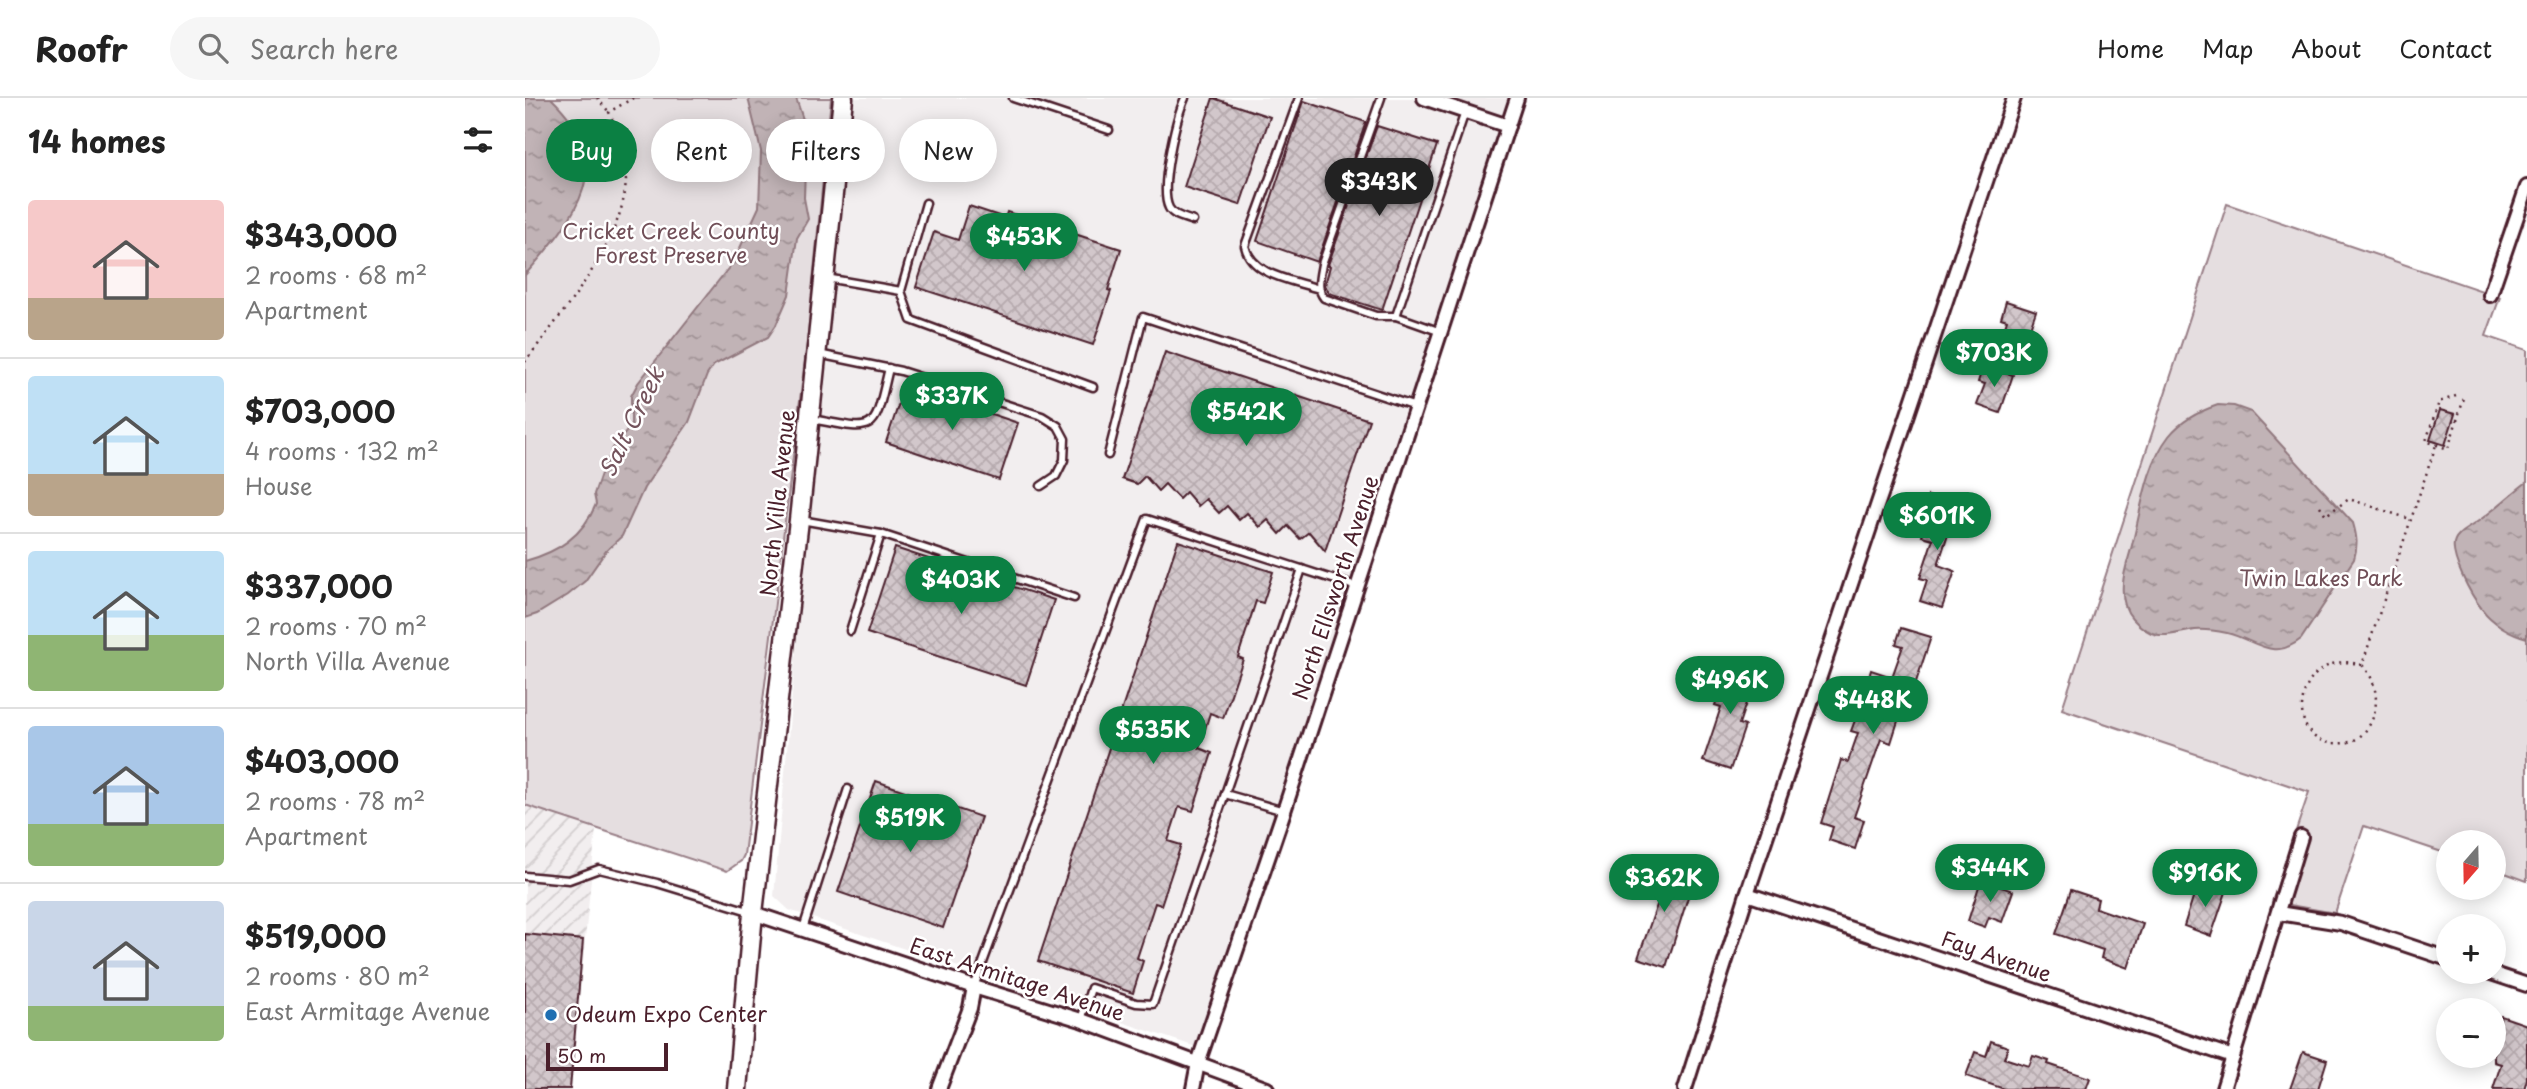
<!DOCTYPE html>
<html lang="en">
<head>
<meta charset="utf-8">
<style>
  body { margin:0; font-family:"Playpen Sans",sans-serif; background:#f6f6f6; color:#222; height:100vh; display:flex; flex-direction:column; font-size:26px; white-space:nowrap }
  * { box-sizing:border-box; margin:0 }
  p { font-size:23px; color:#767676 }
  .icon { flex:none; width:38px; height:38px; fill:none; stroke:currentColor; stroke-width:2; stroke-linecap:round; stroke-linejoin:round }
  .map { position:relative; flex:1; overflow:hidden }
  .side { display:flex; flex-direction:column; background:#fff; width:525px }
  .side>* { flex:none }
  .hud { position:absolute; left:21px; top:21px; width:665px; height:63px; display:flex; gap:14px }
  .needle { width:46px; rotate:200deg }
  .controls { position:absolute; left:1911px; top:732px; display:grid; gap:14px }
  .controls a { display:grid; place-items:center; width:70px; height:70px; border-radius:50%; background:#fff; box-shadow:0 4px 18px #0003; font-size:35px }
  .scale { position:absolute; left:21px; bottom:18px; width:122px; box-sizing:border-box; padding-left:7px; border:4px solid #4a1f2b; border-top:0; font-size:19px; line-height:24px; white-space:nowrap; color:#4a1f2b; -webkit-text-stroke:5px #fff; paint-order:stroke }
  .price { position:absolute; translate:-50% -60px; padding:0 16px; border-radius:24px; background:#0b8043; color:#fff; font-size:23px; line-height:46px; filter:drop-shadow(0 2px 4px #0008) }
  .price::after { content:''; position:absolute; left:50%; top:42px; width:21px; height:16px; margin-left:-10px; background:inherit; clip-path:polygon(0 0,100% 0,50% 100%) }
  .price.selected { background:#222; color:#fff }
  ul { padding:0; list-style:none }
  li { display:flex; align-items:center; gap:21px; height:175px; padding:0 28px }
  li+li { border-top:2px solid #e0e0e0 }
  li span { display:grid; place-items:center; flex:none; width:196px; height:140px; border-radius:7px; color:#555 }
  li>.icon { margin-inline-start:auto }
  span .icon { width:84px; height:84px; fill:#fffc; stroke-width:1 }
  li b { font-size:30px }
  h2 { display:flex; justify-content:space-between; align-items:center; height:84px; padding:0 28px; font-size:30px }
  .pill { padding:0 24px; border-radius:32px; background:#fff; box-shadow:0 4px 18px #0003; font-size:24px; line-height:63px }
  .pill.selected { background:#0b8043; color:#fff }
  header { display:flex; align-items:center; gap:42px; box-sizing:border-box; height:98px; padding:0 35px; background:#fff; border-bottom:2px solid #e0e0e0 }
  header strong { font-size:33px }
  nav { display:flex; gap:38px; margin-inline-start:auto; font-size:24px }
  .search { width:490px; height:63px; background:#f6f6f6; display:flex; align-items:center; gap:18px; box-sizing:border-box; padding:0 24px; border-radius:38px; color:#767676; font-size:26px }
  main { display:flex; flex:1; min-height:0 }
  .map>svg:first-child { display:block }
</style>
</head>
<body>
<header>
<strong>Roofr</strong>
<div class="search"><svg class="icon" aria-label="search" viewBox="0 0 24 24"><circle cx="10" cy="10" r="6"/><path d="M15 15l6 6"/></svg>Search here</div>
<nav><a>Home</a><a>Map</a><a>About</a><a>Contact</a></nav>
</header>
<main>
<section class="side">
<h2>14 homes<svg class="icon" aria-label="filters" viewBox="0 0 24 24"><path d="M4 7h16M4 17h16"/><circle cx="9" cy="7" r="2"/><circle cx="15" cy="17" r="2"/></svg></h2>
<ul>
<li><span style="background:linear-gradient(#f6c9c9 70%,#b9a48a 0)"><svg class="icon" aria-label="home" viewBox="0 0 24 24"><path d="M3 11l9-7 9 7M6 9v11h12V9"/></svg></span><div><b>$343,000</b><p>2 rooms · 68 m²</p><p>Apartment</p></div></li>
<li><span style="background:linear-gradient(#bfe0f5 70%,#b9a48a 0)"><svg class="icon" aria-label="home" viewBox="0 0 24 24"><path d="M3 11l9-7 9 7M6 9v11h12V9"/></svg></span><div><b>$703,000</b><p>4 rooms · 132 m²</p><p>House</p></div></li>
<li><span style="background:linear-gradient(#bfe0f5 60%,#8fb573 0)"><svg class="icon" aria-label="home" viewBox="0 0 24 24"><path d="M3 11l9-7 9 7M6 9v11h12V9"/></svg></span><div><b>$337,000</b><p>2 rooms · 70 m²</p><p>North Villa Avenue</p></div></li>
<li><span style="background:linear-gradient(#a9c7e8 70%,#8fb573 0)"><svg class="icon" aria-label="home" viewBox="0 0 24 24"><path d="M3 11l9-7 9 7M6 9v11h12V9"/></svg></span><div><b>$403,000</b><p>2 rooms · 78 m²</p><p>Apartment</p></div></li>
<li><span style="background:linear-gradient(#c9d6e8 75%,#8fb573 0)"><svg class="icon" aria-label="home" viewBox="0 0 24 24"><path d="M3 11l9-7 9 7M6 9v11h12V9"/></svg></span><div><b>$519,000</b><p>2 rooms · 80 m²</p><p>East Armitage Avenue</p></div></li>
</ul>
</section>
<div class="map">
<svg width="2002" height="991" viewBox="0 0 2002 991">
  <defs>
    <pattern id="industrial-furrows" width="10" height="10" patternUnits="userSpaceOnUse" patternTransform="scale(1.75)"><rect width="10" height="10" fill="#f2eeef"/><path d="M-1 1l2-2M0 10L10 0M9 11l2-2" fill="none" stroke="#d1cccd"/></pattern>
    <pattern id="water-ripples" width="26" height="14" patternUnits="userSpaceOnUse" patternTransform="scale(1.75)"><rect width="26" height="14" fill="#c1b3b6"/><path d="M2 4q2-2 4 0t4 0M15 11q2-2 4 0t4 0" fill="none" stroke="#9f9194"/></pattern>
    <pattern id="building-cross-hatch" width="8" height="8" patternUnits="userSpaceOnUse" patternTransform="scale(1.75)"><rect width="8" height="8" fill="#d2c7cb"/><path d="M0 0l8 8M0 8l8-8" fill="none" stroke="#b6aaae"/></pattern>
  </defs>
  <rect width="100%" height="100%" fill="#fff"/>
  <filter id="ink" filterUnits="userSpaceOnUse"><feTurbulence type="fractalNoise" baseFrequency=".0143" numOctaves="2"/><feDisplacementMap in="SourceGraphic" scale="14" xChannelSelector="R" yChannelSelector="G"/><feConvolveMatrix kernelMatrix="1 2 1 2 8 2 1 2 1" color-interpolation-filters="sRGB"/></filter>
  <g filter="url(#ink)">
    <polygon fill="#f2eeef" points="320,0 986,0 671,949 264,812 249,798"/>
    <polygon fill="url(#industrial-furrows)" points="0,707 71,731 45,991 0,991"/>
    <g fill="#e5dee0" stroke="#987e86" stroke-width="2">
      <polygon points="0,0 306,0 282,245 219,757 216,763 202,773 0,707"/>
      <polygon points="1702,106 1975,199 1961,238 2002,252 2002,783 1969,771 1969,744 1923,744 1923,756 1839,728 1810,815 1747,804 1784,694 1537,611"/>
    </g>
    <g fill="url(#water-ripples)" stroke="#91787e" stroke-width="2">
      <path d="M0,0H26C95,66 51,119 0,177Z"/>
      <path d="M223,0H271L286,46L280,70L279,100L283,121L272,140L264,197L251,227L243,239L189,267L182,277L164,324L119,390L97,438L81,453L60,483L43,497L12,516L0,520V463C33,454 58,438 71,406L69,396L76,376L88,350L106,328V298L113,285L209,163L234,109L236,53Z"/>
      <path d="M1693,307L1709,308L1726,314L1828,425C1832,439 1833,447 1829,461L1776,541C1747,564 1731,542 1702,535C1692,533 1681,531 1670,532C1644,536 1630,546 1607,520C1599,511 1597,497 1598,485C1599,471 1605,457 1608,443C1617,408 1621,368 1644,338C1656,323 1675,313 1693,307Z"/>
      <path d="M2002,384V540C1986,536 1967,525 1957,511C1947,499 1923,456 1930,442C1933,435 1940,432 1946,428C1966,416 1983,398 2002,384Z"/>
    </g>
    <g fill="url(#building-cross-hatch)" stroke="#4a1f2b" stroke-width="2">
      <polygon points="688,0 745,19 715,107 659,89"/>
      <polygon points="779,3 841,24 792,164 732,143"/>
      <polygon points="852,28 912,47 857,212 804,195 800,187 805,168 803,167"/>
      <polygon points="444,108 480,120 482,114 596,151 583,192 586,193 568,247 391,189 409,134 433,142"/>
      <polygon points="1481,203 1511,213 1498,250 1475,243 1482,222 1476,220"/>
      <polygon points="640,254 844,322 800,453 784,434 775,441 763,428 755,436 743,422 735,429 722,415 714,422 702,408 694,415 681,401 673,408 661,394 654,401 640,386 633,393 620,378 612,386 597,381"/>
      <polygon points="1458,268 1488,277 1475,315 1452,307 1460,286 1453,284"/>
      <polygon points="380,287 493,325 474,382 361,344"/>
      <polygon points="1915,312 1930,316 1920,347 1905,342"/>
      <polygon points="1403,398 1432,408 1413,467 1430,473 1417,510 1395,503 1402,482 1395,480 1408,441 1397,438 1404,416 1398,414"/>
      <polygon points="653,443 748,474 738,505 731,503 713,559 718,561 698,620 685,615 674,650 687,655 668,713 654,709 643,743 656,747 636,807 630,805 612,860 618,863 608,895 513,863"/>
      <polygon points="370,450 529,502 501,587 342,535"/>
      <polygon points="1376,530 1406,539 1390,587 1393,588 1388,604 1380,601 1366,645 1356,641 1348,664 1329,719 1339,722 1330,751 1304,742 1308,729 1296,725 1316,662 1323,664 1333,635 1326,633 1332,617 1335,618 1344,589 1341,588 1346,572 1367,579 1378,548 1371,546"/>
      <polygon points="1205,563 1232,572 1214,626 1220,628 1205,672 1178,663 1196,609 1190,607"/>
      <polygon points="351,683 456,719 418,830 313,794"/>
      <polygon points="1120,767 1168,783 1141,869 1113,860 1137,793 1114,785"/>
      <polygon points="1456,782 1488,793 1477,824 1464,819 1460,829 1443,823"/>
      <polygon points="1673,784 1701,794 1686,838 1659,828"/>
      <polygon points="1546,792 1573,801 1571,810 1618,826 1603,870 1576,860 1578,852 1531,836"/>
      <polygon points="0,836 58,842 45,991 0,991"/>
      <polygon points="1976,918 2002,927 2002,981 1999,991 1968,991 1976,966 1969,964 1969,919 1975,921"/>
      <polygon points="1466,943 1483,949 1479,960 1504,968 1508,958 1524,963 1523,966 1565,980 1561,991 1479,991 1441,978 1450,954 1461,958"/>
      <polygon points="1778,954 1802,962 1793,991 1765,991"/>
    </g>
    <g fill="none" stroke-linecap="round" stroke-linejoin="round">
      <defs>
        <g id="lane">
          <polyline points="488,0 584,32"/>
          <path d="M660,0C651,20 634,91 644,110C648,118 660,120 668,123"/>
          <path d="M774,0L720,148C727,178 768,182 794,191"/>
          <path d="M856,0L797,166C795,178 791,190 799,200L851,218H871"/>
          <polyline points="401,105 376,193 386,222 568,289"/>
          <polyline points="301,180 376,193"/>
          <polyline points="916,234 871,218 940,14"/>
          <polyline points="293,256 376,273 517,318 533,328 540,341 539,362 531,378 516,388"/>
          <path d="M287,321C355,334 348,336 364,270"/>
          <polyline points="583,357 618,219 891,309"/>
          <polyline points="276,422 356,436 549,500"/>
          <polyline points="325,533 356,436"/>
          <polyline points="700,696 759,713"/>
          <polyline points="0,778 44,782 74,771 132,785 227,814"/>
          <polyline points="278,831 323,691"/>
          <polyline points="449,889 622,421 832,489"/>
          <polyline points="556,922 566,890 611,905 628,906 777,471"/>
        </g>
        <g id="street">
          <polyline points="899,0 983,28"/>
          <polyline points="1965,197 2002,89"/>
          <polyline points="1222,796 1708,959"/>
          <polyline points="228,815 449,889 556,922 742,991"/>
          <polyline points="1753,815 1816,825 1923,861"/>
          <polyline points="1960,873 2002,887"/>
          <polyline points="414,991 445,910 449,889"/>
          <polyline points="668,991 673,965 759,713 992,0"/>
          <polyline points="1160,991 1222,796 1489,0"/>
          <polyline points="1698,991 1776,739"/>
        </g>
        <polyline id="secondary" points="212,991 228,815 274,422 318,0"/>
      </defs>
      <use href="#lane" stroke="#4a1f2b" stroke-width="11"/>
      <use href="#street" stroke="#4a1f2b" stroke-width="18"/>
      <use href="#secondary" stroke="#4a1f2b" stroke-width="23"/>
      <g stroke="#4a1f2b" stroke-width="2.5" stroke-dasharray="2 5" stroke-linecap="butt">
        <polyline points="72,0 84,14"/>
        <path d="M0,264C37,214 102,141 101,77C101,54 93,34 84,14L108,0"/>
        <polyline points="1931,298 1914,304 1901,343 1923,351 1939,300"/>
        <polyline points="1795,408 1801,417 1824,401 1885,421"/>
        <path d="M1837,567C1772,547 1756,643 1808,645C1818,646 1826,645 1834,639C1856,622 1856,585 1837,567L1911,347"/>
      </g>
      <use href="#lane" stroke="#fff" stroke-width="6"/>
      <use href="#street" stroke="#fff" stroke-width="12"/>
      <use href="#secondary" stroke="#fff" stroke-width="18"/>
    </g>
  </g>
  <circle fill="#1f6fb2" stroke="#fff" stroke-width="2.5" cx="26" cy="917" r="7"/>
  <g text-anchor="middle" stroke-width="5" stroke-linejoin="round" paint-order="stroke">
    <g font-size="21" fill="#714f58" stroke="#fff">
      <text x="146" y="141">Cricket Creek County<tspan x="146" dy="24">Forest Preserve</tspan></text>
      <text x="1796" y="488">Twin Lakes Park</text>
    </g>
    <g font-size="21" fill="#4a1f2b" stroke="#fff">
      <text transform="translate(253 405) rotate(-84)" y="7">North Villa Avenue</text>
      <text transform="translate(811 490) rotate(-72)" y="7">North Ellsworth Avenue</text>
      <text transform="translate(1471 859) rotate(19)" y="7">Fay Avenue</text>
      <text transform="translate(492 882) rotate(18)" y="7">East Armitage Avenue</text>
    </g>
    <g font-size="21" fill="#4a1f2b" stroke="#fff" text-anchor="start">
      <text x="40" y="924">Odeum Expo Center</text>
    </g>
    <g font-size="23" font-style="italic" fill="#74535c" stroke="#fff">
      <text transform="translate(107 324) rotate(-64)" y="8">Salt Creek</text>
    </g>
  </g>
</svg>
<div class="controls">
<a><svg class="needle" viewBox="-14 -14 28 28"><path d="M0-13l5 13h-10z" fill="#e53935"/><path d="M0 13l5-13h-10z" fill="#767676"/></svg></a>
<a>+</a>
<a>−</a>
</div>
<div class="scale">50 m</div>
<b class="price selected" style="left:854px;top:120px">$343K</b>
<b class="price" style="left:499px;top:175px">$453K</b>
<b class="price" style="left:1469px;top:291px">$703K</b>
<b class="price" style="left:427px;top:334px">$337K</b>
<b class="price" style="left:721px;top:350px">$542K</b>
<b class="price" style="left:1412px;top:454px">$601K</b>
<b class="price" style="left:436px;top:518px">$403K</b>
<b class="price" style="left:1205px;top:618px">$496K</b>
<b class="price" style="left:1348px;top:638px">$448K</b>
<b class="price" style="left:628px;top:668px">$535K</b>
<b class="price" style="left:385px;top:756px">$519K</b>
<b class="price" style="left:1465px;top:806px">$344K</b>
<b class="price" style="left:1680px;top:811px">$916K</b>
<b class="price" style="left:1139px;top:816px">$362K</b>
<div class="hud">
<a class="pill selected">Buy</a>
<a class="pill">Rent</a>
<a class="pill">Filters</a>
<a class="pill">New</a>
</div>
</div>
</main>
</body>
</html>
